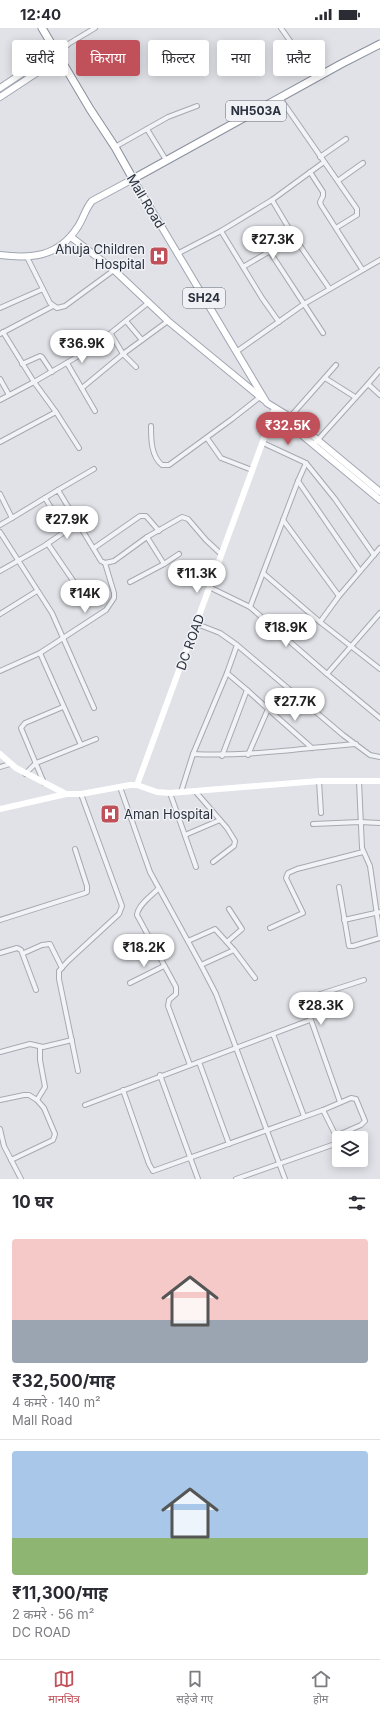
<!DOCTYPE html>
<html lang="hi">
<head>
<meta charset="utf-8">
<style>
  body { margin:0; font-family:Inter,"Noto Sans Devanagari",sans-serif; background:#f7f7f7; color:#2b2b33; height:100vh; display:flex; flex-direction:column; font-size:15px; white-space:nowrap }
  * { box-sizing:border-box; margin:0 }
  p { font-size:13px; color:#7c7c81 }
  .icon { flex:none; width:22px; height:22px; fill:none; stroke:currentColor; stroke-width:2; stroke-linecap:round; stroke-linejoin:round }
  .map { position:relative; height:1151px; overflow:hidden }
  .panel { display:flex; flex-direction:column; background:#fff; flex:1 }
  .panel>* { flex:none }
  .top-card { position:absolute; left:12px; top:12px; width:356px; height:36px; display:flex; gap:8px }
  .tools { position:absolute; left:332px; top:1103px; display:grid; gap:8px }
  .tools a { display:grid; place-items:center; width:36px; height:36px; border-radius:4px; background:#fff; box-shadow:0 2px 10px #0003; font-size:20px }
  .price { position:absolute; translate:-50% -34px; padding:0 9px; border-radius:14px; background:#fff; color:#222; font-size:13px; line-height:26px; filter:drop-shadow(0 1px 2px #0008) }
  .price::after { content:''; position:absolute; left:50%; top:24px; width:12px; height:9px; margin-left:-6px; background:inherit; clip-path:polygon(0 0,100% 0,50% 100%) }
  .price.active { background:#c0515a; color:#fff }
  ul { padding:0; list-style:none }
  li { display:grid; align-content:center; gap:8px; height:212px; padding:0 12px }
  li+li { border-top:1px solid #e1e1e2 }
  li span { display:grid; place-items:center; height:124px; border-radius:4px; color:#555 }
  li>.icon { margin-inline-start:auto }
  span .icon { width:72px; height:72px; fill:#fffc; stroke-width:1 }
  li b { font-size:17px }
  h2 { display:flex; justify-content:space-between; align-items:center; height:48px; padding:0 12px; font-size:17px }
  .pill { padding:0 14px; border-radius:4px; background:#fff; box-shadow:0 2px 10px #0003; font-size:14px; line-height:36px }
  .pill.active { background:#c0515a; color:#fff }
  .status { display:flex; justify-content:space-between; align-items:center; height:28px; padding:0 20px; background:#fff; direction:ltr }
  .status svg { height:11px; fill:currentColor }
  .menu { display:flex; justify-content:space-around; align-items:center; height:56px; border-top:1px solid #e1e1e2; background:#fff; font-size:11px; color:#7c7c81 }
  .menu a { display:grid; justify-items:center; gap:2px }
  .menu .active { color:#c0515a }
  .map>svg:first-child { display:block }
</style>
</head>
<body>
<div class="status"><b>12:40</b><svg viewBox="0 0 49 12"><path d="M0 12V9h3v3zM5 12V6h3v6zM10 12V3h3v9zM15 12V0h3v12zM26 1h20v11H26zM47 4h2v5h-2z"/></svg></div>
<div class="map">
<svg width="380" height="1151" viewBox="0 0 380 1151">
  <rect width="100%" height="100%" fill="#e0e2e7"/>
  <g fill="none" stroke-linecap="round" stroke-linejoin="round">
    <defs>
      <g id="street">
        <polyline points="281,0 316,50"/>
        <polyline points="58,25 70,15 95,0"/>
        <polyline points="280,70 357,181 357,187 336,200"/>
        <polyline points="147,101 166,132"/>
        <polyline points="115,119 168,89 197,78"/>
        <polyline points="320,129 346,111"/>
        <polyline points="310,144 323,164 323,168 320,174 321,177 362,241"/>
        <polyline points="339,152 363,135"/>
        <polyline points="272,172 294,209 329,260"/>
        <polyline points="221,203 262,270 279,294"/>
        <polyline points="270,224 323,305"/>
        <polyline points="177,226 221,203 272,172 324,134"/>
        <polyline points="27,229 50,275 57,280 65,278 114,242"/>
        <polyline points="243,239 294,209"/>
        <polyline points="0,280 43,261"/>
        <polyline points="126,293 142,312"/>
        <polyline points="3,304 34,354 56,384 79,420"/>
        <polyline points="0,306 53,278"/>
        <polyline points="111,306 123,326 136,339"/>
        <polyline points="236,324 304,276 380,232"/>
        <polyline points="67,335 95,383"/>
        <polyline points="22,336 40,328 42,329 52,344"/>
        <polyline points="380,342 368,356 380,367"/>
        <polyline points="325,350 355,369"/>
        <polyline points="0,351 9,367"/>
        <polyline points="82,360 123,326 168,293"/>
        <polyline points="0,372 34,354 92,320 148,275"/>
        <polyline points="290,389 336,337"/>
        <path d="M151,398C151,411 151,428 162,437H169L232,391L260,369"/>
        <polyline points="207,410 221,430 252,442"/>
        <polyline points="0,414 56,384"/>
        <polyline points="263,415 306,435 335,471 374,527"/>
        <polyline points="314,416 368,356"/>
        <polyline points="298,453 360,543"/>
        <polyline points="58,462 94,441"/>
        <polyline points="0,466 12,490 0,497"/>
        <polyline points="12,490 58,462 101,533 105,535 114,533 147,509 182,489 188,491 206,512 221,526"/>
        <polyline points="283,492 339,568"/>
        <polyline points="0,504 52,585 94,680"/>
        <polyline points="147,509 164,536"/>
        <polyline points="48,516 76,557"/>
        <polyline points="94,520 140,488 146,488 159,503"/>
        <polyline points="0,543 44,518 63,505 63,499 45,470"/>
        <polyline points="263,545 320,594 380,641"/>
        <polyline points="130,554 164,536 179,526"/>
        <polyline points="209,559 250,579 327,646 380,585"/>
        <polyline points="250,579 298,453 306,435"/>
        <polyline points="0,586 37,563"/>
        <polyline points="320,594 339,568 380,520"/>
        <polyline points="237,617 343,707 370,727 380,729"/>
        <polyline points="40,625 81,717"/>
        <polyline points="0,643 40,625 106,582 114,570 114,565 105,535"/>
        <polyline points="327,646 380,690"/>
        <polyline points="247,662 268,681 248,727"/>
        <polyline points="268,681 312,720"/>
        <polyline points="193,726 227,645 237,617 220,605 197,596"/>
        <polyline points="222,728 247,662 227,645"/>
        <polyline points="0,739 10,736"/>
        <polyline points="25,746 36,735 96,711"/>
        <polyline points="319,753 321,785"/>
        <polyline points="359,753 362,820 370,838 380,908"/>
        <polyline points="44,755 21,700 25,695 63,679"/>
        <polyline points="120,759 150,844 201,937 216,966 285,1151"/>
        <polyline points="195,763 227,800 235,813 234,818 213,834"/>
        <path d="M181,764L193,726C248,729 302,720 356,716"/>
        <polyline points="170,765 196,839"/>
        <polyline points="313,796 360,794 380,795"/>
        <polyline points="185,807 220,792"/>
        <polyline points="339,859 349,918 353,918 380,910"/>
        <path d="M158,861C151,868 138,877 137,887L176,959V966L169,972L168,978L190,1037"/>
        <polyline points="0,892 85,865 87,864 87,858 75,821"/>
        <polyline points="344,892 380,884"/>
        <polyline points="270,900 303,885 286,850 288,845 297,841 363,824"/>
        <polyline points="188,913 215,901 234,922 255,950"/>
        <polyline points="227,914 242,901 229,881"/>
        <polyline points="0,925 17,920 21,922 36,962"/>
        <polyline points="24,925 42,917 50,916 62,940"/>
        <polyline points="201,937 234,922"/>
        <polyline points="130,955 164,938"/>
        <polyline points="273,1006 304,1088"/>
        <polyline points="0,1024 30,1016 43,1019 72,1012"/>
        <polyline points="199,1034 229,1116"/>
        <polyline points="78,1043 59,951 59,943 68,933 119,886 122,878 81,766"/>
        <polyline points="160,1047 198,1151"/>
        <polyline points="123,1062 149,1136 153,1143 323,1082 351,1070 356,1071 365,1093 361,1097 336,1108"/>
        <polyline points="0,1072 24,1067 29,1067 37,1072 44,1080 55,1106 53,1112 11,1132"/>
        <polyline points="37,1072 45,1059 40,1032 40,1019"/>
        <polyline points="340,1074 305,975 308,970 364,952"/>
        <polyline points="85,1077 310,992"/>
        <polyline points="0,1101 4,1118 21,1151"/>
        <polyline points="236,1151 335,1116 337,1113 337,1110 323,1082"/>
      </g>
      <g id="primary">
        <polyline points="0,60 39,34 52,30"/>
        <polyline points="0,69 44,40 58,25"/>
        <polyline points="71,209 114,242 168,293 264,372"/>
        <path d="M0,227C31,231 58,229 77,200C83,192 85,181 92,173L133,151L267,375L290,389L380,464"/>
        <polyline points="280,384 281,389 285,393 380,472"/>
      </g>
      <polyline id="highway" points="42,0 90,81 115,119 133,151 341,36 380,16"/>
    </defs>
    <use href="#street" stroke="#a6a9b1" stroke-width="6"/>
    <use href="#primary" stroke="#a0a6b2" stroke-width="8"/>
    <use href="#highway" stroke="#898f9c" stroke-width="9"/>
    <use href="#street" stroke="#f2f3f6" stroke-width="4"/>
    <g stroke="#fff" stroke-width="6">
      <polyline points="0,726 16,740 66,766"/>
      <polyline points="137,757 275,380"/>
      <polyline points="0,781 66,766 81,766 130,757 137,757 157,764 170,765 319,753 380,753"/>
    </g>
    <use href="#primary" stroke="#fff" stroke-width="6"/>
    <use href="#highway" stroke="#fff" stroke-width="7"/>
  </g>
  <defs>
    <symbol id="hospital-square" viewBox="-11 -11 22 22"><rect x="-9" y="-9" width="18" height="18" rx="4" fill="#c0515a" stroke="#eff1f5"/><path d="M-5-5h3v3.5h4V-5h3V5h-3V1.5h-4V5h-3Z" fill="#fff"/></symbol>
  </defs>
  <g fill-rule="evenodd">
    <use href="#hospital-square" x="148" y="217" width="22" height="22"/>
    <use href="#hospital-square" x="99" y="775" width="22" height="22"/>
  </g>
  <g text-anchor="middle" stroke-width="3" stroke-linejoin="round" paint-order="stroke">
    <g fill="#eff1f5" stroke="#656a74" stroke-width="1">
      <rect x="226" y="73" width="60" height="20" rx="3"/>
      <rect x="183" y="260" width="42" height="20" rx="3"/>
    </g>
    <g font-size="12" font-weight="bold" fill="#2a303d">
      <text x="256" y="87">NH503A</text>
      <text x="204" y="274">SH24</text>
    </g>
    <g font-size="13" fill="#2a303d" stroke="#eff1f5">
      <text transform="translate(146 173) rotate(59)" y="5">Mall Road</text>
      <text transform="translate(190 614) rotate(-70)" y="5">DC ROAD</text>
    </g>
    <g font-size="13" fill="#2a303d" stroke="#eff1f5" text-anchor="end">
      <text x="145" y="226">Ahuja Children<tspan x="145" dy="15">Hospital</tspan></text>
      <text x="124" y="791" text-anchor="start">Aman Hospital</text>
    </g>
  </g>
</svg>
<div class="tools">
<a><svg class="icon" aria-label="layers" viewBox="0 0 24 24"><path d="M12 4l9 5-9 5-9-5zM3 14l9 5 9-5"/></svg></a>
</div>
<b class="price" style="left:273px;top:232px">₹27.3K</b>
<b class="price" style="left:82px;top:336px">₹36.9K</b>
<b class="price active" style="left:288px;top:418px">₹32.5K</b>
<b class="price" style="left:67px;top:512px">₹27.9K</b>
<b class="price" style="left:197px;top:566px">₹11.3K</b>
<b class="price" style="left:85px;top:586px">₹14K</b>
<b class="price" style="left:286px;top:620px">₹18.9K</b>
<b class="price" style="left:295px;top:694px">₹27.7K</b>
<b class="price" style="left:144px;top:940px">₹18.2K</b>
<b class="price" style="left:321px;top:998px">₹28.3K</b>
<div class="top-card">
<a class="pill">खरीदें</a>
<a class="pill active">किराया</a>
<a class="pill">फ़िल्टर</a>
<a class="pill">नया</a>
<a class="pill">फ़्लैट</a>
</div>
</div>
<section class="panel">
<h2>10 घर<svg class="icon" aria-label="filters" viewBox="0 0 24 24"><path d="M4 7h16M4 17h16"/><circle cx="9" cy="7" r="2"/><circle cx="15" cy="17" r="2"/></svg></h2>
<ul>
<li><span style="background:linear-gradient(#f6c9c9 65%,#9aa5b1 0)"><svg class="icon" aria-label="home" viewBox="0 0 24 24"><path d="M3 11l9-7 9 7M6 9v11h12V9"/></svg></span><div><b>₹32,500/माह</b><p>4 कमरे · 140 m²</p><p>Mall Road</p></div></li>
<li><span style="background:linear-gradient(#a9c7e8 70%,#8fb573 0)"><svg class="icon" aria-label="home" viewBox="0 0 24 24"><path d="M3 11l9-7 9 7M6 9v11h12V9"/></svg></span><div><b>₹11,300/माह</b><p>2 कमरे · 56 m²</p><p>DC ROAD</p></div></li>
</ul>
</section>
<nav class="menu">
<a class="active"><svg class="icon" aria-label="map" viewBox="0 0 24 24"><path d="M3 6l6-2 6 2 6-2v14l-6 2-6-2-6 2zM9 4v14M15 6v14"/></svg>मानचित्र</a>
<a><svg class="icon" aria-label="saved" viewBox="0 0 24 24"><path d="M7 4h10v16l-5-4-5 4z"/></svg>सहेजे गए</a>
<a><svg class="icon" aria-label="home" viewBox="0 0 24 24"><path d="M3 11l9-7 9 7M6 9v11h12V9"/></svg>होम</a>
</nav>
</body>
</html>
